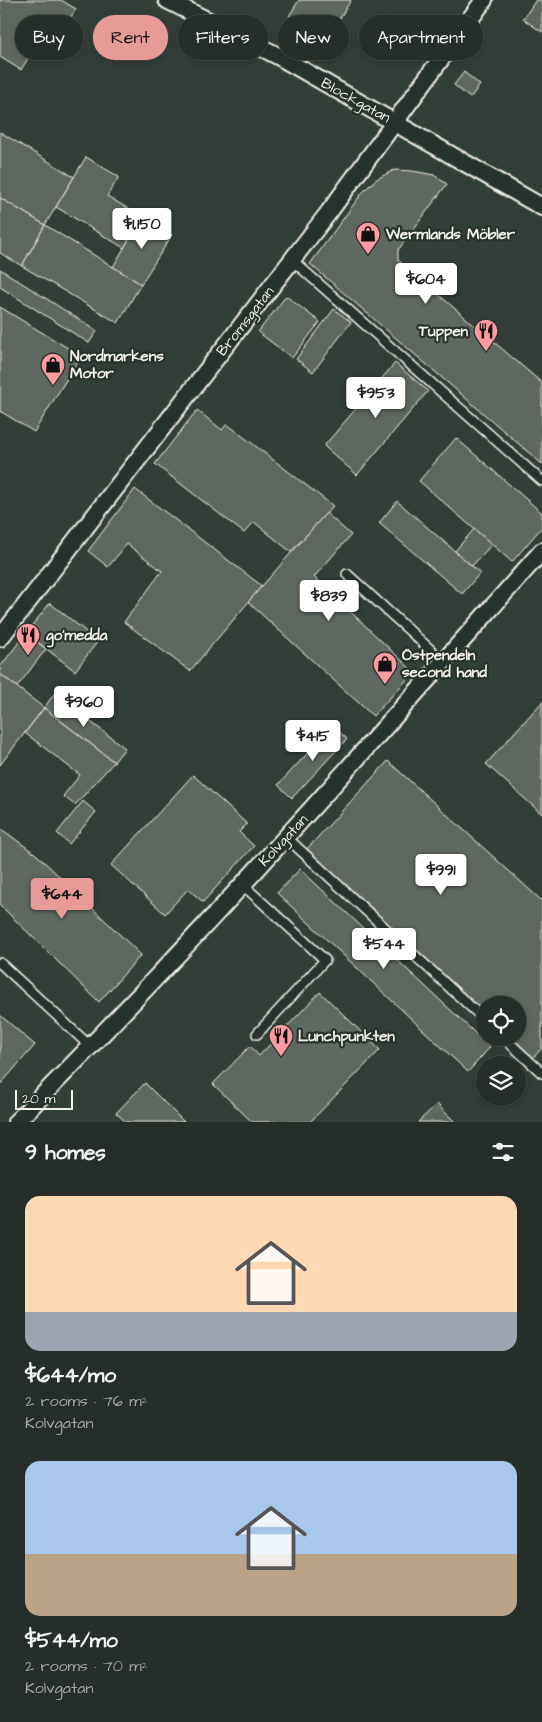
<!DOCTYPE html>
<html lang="en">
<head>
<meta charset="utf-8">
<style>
  body { margin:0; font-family:"Architects Daughter",sans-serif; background:#323a36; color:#f1f3f6; height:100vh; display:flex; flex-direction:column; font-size:19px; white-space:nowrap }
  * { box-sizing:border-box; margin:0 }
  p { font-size:16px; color:#a4a8a8 }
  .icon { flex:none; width:28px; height:28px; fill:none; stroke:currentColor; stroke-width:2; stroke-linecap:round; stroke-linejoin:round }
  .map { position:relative; height:1122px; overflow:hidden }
  .panel { display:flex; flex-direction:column; background:#262e2a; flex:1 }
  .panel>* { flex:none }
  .guide { position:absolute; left:15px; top:15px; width:512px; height:45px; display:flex; gap:10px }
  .tools { position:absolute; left:476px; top:996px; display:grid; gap:10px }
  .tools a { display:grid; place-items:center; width:50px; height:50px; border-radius:50%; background:#262e2a; box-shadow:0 2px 8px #0003,0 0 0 1px #424a47; font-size:25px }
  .scale { position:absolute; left:15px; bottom:12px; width:58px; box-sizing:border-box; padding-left:5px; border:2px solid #f4f1e8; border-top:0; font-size:14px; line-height:18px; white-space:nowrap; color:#f4f1e8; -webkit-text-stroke:4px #26332d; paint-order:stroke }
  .price { position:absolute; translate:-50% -42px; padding:0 11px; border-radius:5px; background:#fff; color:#222; font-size:16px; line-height:32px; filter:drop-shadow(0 1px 2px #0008) }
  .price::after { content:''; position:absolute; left:50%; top:30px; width:15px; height:11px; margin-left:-8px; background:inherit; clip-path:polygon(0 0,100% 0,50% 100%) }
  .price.selected { background:#e69b98; color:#111 }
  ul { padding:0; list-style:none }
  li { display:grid; align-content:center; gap:10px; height:265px; padding:0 25px }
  li span { display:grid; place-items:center; height:155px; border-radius:15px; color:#555 }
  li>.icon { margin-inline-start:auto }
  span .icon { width:90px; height:90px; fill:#fffc; stroke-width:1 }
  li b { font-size:21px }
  h2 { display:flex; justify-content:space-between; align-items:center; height:60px; padding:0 25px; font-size:21px }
  .chip { padding:0 18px; border-radius:22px; background:#262e2a; box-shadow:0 2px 8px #0003,0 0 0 1px #424a47; font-size:18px; line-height:45px }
  .chip.selected { background:#e69b98; color:#111 }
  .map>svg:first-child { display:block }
</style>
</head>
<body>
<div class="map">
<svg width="542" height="1122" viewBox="0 0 542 1122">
  <rect width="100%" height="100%" fill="#323e38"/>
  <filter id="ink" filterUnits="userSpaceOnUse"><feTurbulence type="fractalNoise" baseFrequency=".02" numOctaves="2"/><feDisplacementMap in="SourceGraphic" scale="10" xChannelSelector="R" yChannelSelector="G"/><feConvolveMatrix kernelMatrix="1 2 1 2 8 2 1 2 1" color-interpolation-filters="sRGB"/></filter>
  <g filter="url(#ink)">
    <g fill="#5f6861" stroke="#f4f1e8">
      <polygon points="0,0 61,0 76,9 62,32 48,24 21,70 0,57"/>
      <polygon points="299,0 351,0 328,38 289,16"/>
      <polygon points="536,0 542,0 542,32 523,19"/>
      <polygon points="464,72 480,85 470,98 454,85"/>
      <polygon points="0,132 74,177 45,225 0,198"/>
      <polygon points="86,157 119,177 107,196 142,217 124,248 56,207"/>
      <polygon points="394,170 413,171 434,175 447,184 398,250 398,260 542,383 542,464 310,264 362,193 375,180"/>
      <polygon points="0,198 45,225 22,266 0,253"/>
      <polygon points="142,217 172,235 141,284 113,267"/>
      <polygon points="45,225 141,284 118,323 22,266"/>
      <polygon points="0,269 97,331 89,343 0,287"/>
      <polygon points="286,296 320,322 292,358 258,332"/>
      <polygon points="0,307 81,356 34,432 0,411"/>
      <polygon points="334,309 351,322 313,372 296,359"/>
      <polygon points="395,363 428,391 357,475 324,446"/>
      <polygon points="197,410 222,430 227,424 333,506 291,552 254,522 244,533 155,464"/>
      <polygon points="456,438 542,513 542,527 512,562 419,481"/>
      <polygon points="135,489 262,586 190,671 124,622 162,571 127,544 108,567 88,551"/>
      <polygon points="397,501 480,573 462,594 379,523"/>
      <polygon points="326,513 351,535 314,577 414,672 373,716 248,602"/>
      <polygon points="474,529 492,544 472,566 455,551"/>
      <polygon points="50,603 98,641 75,671 26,633"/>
      <polygon points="26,633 46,649 17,687 0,674 0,667"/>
      <polygon points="0,674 44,708 0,765"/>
      <polygon points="54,694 125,748 114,762 44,708"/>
      <polygon points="542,702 542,814 486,764"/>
      <polygon points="44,708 114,762 75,805 63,796 80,775 25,733"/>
      <polygon points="333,726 347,739 292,798 278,785"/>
      <polygon points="388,761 542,901 542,1048 533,1058 511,1038 518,1038 518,1005 485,1005 485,1013 306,850"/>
      <polygon points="193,775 247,824 239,832 254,846 203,902 188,889 165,914 111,865"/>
      <polygon points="83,801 96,812 69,844 57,833"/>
      <polygon points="0,828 37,855 141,955 99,1002 0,905"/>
      <polygon points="300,869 490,1047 468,1072 277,893"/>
      <polygon points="320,992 380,1050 310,1122 252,1122 213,1084 250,1046 259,1056"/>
      <polygon points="0,1015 35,1045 0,1085"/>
      <polygon points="145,1083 184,1122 126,1122 116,1113"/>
      <polygon points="437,1104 455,1122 418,1122"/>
    </g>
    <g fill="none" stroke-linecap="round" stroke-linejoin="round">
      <defs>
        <g id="lane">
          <polyline points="292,260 542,481"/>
          <polyline points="347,574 444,662"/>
          <polyline points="286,837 485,1020"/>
          <polyline points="242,884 325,960 257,1034"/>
          <polyline points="0,963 91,1047"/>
          <polyline points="504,1038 542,1073"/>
        </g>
        <g id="street">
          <polyline points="167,0 278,56 542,207"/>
          <polyline points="0,638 329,212 484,0"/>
          <path d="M16,1122C199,939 370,744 542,551"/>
        </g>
      </defs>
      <use href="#lane" stroke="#f4f1e8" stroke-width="12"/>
      <use href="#street" stroke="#f4f1e8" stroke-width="20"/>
      <use href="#lane" stroke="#26332d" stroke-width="9"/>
      <use href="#street" stroke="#26332d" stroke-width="16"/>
    </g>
  </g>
  <defs>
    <symbol id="shop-pin" viewBox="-11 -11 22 30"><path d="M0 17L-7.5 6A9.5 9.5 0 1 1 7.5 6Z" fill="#ff9aa2" stroke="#26332d"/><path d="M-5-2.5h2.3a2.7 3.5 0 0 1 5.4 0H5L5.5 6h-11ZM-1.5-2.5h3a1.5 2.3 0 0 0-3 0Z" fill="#111"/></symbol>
    <symbol id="restaurant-pin" viewBox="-11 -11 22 30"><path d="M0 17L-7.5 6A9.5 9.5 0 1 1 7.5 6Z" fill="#ff9aa2" stroke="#26332d"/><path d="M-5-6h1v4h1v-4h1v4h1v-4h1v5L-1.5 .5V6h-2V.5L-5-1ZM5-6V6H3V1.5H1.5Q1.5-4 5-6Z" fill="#111"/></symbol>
  </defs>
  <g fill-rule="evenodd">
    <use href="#shop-pin" x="354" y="220" width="28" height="38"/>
    <use href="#restaurant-pin" x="472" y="317" width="28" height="38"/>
    <use href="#shop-pin" x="39" y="351" width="28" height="38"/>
    <use href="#restaurant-pin" x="14" y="621" width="28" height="38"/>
    <use href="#shop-pin" x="371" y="650" width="28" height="38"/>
    <use href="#restaurant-pin" x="267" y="1022" width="28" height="38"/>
  </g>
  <g text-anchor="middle" stroke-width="4.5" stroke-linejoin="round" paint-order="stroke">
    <g font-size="15" fill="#f4f1e8" stroke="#26332d">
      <text transform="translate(356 100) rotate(29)" y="5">Blockgatan</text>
      <text transform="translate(245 321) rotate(-52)" y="5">Bromsgatan</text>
      <text transform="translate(283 840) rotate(-47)" y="5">Kolvgatan</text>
    </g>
    <g font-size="15" font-weight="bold" fill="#f4f1e8" stroke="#26332d" text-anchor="start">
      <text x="386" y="239">Wermlands Möbler</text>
      <text x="468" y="336" text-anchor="end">Tuppen</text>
      <text x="70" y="361">Nordmarkens<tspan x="70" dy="17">Motor</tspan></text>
      <text x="46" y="640">go'medda</text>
      <text x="402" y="660">Östpendeln<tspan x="402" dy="17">second hand</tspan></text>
      <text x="298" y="1041">Lunchpunkten</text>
    </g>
  </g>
</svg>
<div class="tools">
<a><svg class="icon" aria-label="locate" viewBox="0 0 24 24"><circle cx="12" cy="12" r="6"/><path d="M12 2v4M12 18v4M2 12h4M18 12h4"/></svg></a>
<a><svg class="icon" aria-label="layers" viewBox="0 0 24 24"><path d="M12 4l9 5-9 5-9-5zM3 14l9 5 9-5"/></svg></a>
</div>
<div class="scale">20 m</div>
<b class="price" style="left:142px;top:250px">$1,150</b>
<b class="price" style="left:426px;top:305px">$604</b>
<b class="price" style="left:376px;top:419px">$953</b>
<b class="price" style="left:329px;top:622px">$839</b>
<b class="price" style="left:84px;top:728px">$960</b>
<b class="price" style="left:313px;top:762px">$415</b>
<b class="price" style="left:441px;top:896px">$991</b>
<b class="price selected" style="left:62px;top:920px">$644</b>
<b class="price" style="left:384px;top:970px">$544</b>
<div class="guide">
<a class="chip">Buy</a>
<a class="chip selected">Rent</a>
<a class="chip">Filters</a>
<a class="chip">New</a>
<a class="chip">Apartment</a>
</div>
</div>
<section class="panel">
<h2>9 homes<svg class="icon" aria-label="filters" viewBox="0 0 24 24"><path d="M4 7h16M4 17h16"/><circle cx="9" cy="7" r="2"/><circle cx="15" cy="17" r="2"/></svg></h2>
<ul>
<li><span style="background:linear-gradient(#ffd9b3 75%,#9aa5b1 0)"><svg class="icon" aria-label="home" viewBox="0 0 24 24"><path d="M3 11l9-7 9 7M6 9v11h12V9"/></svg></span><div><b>$644/mo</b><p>2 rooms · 76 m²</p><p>Kolvgatan</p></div></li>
<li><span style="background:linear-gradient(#a9c7e8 60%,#b9a48a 0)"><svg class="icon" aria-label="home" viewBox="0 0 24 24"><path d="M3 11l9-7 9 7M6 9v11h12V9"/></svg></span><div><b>$544/mo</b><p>2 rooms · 70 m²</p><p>Kolvgatan</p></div></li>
</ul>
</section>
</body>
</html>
